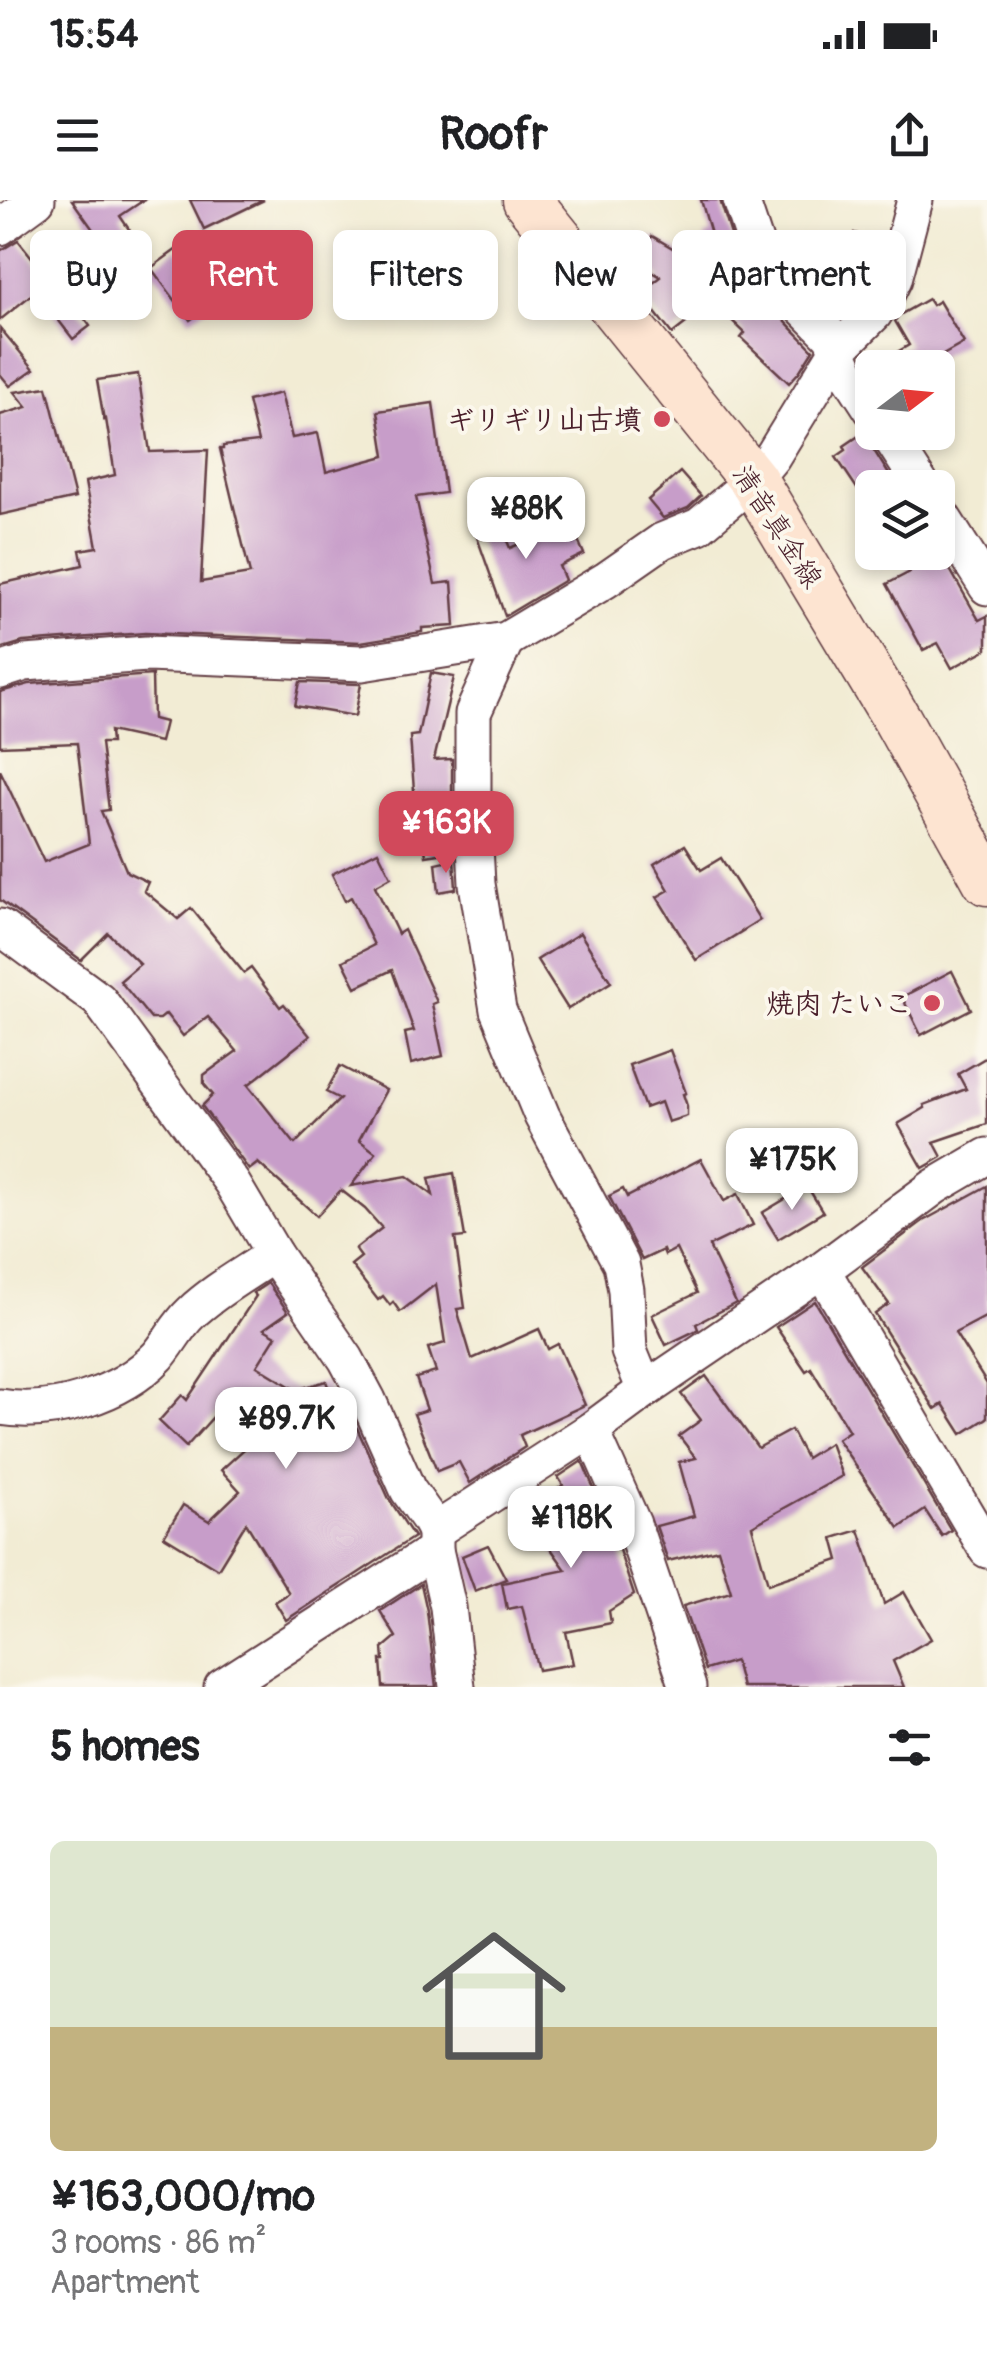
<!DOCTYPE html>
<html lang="en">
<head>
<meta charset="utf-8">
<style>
  body { margin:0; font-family:Pangolin,"Klee One",sans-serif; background:#f2f2f2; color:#202124; height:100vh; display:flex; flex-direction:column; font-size:38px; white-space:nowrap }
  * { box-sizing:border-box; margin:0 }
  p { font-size:32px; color:#757577 }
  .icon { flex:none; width:55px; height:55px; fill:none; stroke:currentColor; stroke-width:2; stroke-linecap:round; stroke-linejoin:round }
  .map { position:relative; height:1487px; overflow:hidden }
  .sheet { display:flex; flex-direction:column; background:#fff; flex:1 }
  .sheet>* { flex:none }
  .hud { position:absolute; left:30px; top:30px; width:928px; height:90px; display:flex; gap:20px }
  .needle { width:65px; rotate:74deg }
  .tools { position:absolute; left:855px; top:150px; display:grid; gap:20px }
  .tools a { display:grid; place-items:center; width:100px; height:100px; border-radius:15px; background:#fff; box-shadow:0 5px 15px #0003; font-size:50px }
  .price { position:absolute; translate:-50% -85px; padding:0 22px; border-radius:20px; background:#fff; color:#222; font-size:32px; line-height:65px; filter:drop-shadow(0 2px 5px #0008) }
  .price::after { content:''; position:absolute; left:50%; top:60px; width:30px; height:22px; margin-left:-15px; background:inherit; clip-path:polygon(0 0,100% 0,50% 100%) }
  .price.current { background:#d1495b; color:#fff }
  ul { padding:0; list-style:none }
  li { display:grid; align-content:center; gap:20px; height:530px; padding:0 50px }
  li span { display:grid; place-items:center; height:310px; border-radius:15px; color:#555 }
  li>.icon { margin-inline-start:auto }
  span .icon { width:180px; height:180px; fill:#fffc; stroke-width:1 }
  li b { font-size:42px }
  h2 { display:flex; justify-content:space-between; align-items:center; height:120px; padding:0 50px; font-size:42px }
  .pill { padding:0 35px; border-radius:15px; background:#fff; box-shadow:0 5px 15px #0003; font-size:35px; line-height:90px }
  .pill.current { background:#d1495b; color:#fff }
  .status { display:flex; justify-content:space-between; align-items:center; height:70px; padding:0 50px; background:#fff; direction:ltr }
  .status svg { height:28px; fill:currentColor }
  header { display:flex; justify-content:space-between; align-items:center; height:130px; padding:0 50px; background:#fff; font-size:45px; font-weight:800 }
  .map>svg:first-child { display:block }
</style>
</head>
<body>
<div class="status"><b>15:54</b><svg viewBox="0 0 49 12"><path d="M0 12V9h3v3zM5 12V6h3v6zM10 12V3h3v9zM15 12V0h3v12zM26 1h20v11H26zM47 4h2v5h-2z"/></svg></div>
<header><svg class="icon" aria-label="menu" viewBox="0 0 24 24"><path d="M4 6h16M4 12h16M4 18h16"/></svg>Roofr<svg class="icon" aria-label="share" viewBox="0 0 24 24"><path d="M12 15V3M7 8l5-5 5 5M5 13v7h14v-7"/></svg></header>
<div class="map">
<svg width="987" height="1487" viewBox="0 0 987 1487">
  <rect width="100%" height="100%" fill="#fbf7ec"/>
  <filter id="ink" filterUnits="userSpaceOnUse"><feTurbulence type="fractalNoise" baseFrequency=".01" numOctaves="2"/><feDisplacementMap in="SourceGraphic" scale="20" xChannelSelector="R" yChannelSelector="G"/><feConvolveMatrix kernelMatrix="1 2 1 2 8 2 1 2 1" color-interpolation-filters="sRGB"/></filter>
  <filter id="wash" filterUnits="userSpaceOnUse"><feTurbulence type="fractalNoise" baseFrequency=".0048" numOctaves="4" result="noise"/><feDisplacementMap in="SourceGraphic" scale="40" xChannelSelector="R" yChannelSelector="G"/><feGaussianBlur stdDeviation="2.25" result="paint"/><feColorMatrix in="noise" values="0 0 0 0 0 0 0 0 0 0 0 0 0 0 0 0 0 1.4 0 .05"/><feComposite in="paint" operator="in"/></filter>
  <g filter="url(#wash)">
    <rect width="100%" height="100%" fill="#f2ecd4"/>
    <g id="blocks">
      <g fill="#c79dc9">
        <polygon points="72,0 144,0 120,16 147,56 76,107 90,126 73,139 36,91 0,120 0,51 18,40 46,75 99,38"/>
        <polygon points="190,0 264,0 204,29"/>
        <polygon points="701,0 720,0 744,76 748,83 813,150 799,172 789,183 741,138 745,133 713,102 672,134 640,93 661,77 637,63 652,36 715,73 704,37 711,34"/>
        <polygon points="854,33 876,39 859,94 838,88"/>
        <polygon points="177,49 214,103 190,120 151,68"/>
        <polygon points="928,99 932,105 939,101 964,143 920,168 870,168 909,145 895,121 898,116"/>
        <polygon points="0,128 34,169 10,186 0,174"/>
        <polygon points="138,174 150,252 208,250 201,382 250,374 220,249 223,249 223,246 258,242 248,201 281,193 292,238 318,233 326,272 385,256 378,211 433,203 445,293 416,297 435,384 452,382 455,426 422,428 422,432 361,442 145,433 23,442 0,449 0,384 83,365 80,350 97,347 85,282 115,275 106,219 104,220 97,180"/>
        <polygon points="47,187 75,298 0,315 0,215 27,207 15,192"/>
        <polygon points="863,233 890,276 862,296 836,257 846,250 844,246"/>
        <polygon points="680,272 701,296 688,308 663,318 648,300"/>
        <polygon points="497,316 510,348 570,322 584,354 559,366 565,380 505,416 473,326"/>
        <polygon points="898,352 940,352 979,420 987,416 987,449 952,468 938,443 923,450 887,384 910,372"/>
        <polygon points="431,473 454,477 434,560 452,559 452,600 443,601 450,648 439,654 426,656 421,619 416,618 410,536 418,535"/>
        <polygon points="152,475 153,519 165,522 160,542 110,531 111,543 101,543 109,610 101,611 127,672 148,682 144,691 178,719 191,708 244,773 251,768 280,807 284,804 310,836 248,885 295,944 340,899 326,892 340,866 386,890 359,940 376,953 351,986 407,976 433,995 429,978 454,973 465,1037 455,1038 465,1108 457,1109 472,1159 539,1129 548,1149 558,1144 585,1205 520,1235 525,1247 470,1283 459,1262 437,1271 414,1214 427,1210 416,1178 436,1172 428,1148 445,1143 436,1084 400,1112 393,1102 390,1105 383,1096 378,1100 351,1065 361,1057 355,1049 382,1028 365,1009 341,990 317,1016 258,963 249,970 202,906 213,895 204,884 204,875 237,851 208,817 183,836 166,814 160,819 151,819 120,781 140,764 108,733 81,760 0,700 0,570 44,662 89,644 77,543 0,546 0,492 29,484"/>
        <polygon points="300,482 361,484 355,516 295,506"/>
        <polygon points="685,645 701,670 721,658 760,720 696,760 657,697 669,690 654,664"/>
        <polygon points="378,651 391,677 375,686 398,734 404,730 437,802 432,804 443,856 411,864 405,833 414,831 392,770 356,787 343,761 374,745 351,697 345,701 332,674"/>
        <polygon points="454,659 456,689 439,692 436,663"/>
        <polygon points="580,733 611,782 568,809 537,760"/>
        <polygon points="952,771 971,809 921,835 902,797"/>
        <polygon points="670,850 686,893 683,894 687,906 687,916 668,922 661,902 645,908 629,865"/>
        <polygon points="987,857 987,924 934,942 942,957 923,968 898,924 925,908 924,905 966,889 958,874"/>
        <polygon points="701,959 724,1001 738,994 753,1025 709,1046 736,1103 696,1124 698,1129 693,1132 666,1145 652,1115 697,1093 676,1049 665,1055 663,1050 642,1060 609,996 623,989 627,997"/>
        <polygon points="807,986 823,1012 778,1039 762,1013"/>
        <polygon points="987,986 987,1116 955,1133 987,1184 987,1218 962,1234 943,1204 935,1209 875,1114 889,1104 862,1067 923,1021"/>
        <polygon points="268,1083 288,1112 264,1129 276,1136 257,1166 296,1190 326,1181 345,1233 357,1228 389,1299 414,1337 286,1420 275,1402 289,1393 246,1323 218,1369 164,1336 183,1305 209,1321 240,1291 221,1270 263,1232 223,1206 186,1247 159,1221 182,1195 187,1200 256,1096 253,1093"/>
        <polygon points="815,1101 951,1330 942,1336 925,1310 899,1328 837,1239 849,1231 811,1168 806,1171 776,1127"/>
        <polygon points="706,1176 758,1248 791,1230 806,1258 830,1243 842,1276 752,1326 768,1384 839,1360 833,1338 859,1330 884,1404 904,1392 931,1439 893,1461 904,1487 742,1487 735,1461 705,1470 683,1406 731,1392 718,1349 668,1361 656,1326 694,1316 679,1262 696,1258 679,1236 701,1220 681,1194"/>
        <polygon points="582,1261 613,1332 634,1395 609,1411 611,1423 566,1432 573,1464 538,1470 522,1406 507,1409 502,1383 566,1370 525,1312 563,1285 558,1277"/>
        <polygon points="488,1345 506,1379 475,1391 462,1356"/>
        <polygon points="421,1384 427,1411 436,1487 383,1487 381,1460 384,1460 383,1448 396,1437 380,1411"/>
      </g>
    </g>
  </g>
  <g filter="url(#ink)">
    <use href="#blocks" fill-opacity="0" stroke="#633e44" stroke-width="2.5"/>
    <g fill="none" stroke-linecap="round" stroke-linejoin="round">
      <defs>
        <g id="minor">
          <polyline points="741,0 764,69 831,136 848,173 872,210"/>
          <polyline points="0,27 37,0"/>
          <polyline points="887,232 923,288"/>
          <polyline points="938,310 987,387"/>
          <polyline points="506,440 473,513 473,608 477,684 498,810 542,916 621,1064 626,1090 629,1151 645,1190"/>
          <polyline points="0,471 25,463 147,454 362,463 506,440 606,380 662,341 699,326 753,280 772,257 837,151 874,114 885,97 894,79 915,0"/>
          <polyline points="0,727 99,800 232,983 274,1054 346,1159 368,1200 408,1290 428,1318 435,1331 591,1230 645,1190 822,1070 934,987 987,956"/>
          <polyline points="822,1070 987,1350"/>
          <path d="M0,1207C52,1216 121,1195 158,1156C170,1142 178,1125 191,1113C215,1090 247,1073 274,1054"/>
          <polyline points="591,1230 633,1324 688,1487"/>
          <polyline points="435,1331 435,1350 448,1407 457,1487"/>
          <polyline points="222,1487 435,1350"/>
        </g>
        <polyline id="secondary" points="527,0 753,280 898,521 987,681"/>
      </defs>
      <use href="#minor" stroke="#633e44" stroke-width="39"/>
      <use href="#secondary" stroke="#633e44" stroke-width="51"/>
      <use href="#minor" stroke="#fff" stroke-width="35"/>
      <use href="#secondary" stroke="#fde4d1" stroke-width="48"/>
    </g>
  </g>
  <g fill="#d1495b" stroke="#fbf7ec" stroke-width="4">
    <circle cx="662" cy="219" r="10"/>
    <circle cx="932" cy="803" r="10"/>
  </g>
  <g text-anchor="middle" stroke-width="8" stroke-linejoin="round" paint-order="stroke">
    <g font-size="28" font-weight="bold" fill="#4a1f2b" stroke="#fbf7ec" text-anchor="end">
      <text x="642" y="229">ギリギリ山古墳</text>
      <text x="912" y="813">焼肉 たいこ</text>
    </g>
    <g font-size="28" fill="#4a1f2b" stroke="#fbf7ec">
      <text transform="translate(778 326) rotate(57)" y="10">清音真金線</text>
    </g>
  </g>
</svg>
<div class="tools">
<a><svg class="needle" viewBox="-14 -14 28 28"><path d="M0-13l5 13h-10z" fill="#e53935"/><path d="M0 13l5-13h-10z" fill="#757577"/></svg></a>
<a><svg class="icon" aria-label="layers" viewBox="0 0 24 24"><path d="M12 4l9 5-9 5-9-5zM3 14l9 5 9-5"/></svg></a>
</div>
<b class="price" style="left:526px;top:362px">¥88K</b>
<b class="price current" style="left:446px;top:676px">¥163K</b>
<b class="price" style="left:792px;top:1013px">¥175K</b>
<b class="price" style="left:286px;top:1272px">¥89.7K</b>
<b class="price" style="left:571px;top:1371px">¥118K</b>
<div class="hud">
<a class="pill">Buy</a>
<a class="pill current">Rent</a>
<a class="pill">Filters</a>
<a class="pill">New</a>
<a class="pill">Apartment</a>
</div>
</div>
<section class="sheet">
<h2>5 homes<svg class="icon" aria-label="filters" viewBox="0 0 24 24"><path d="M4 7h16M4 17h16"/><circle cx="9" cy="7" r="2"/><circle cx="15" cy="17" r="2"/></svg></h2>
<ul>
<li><span style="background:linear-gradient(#dfe7d0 60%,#c2b280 0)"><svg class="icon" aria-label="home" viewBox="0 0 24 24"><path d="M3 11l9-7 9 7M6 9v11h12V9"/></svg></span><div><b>¥163,000/mo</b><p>3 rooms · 86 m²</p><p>Apartment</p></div></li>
</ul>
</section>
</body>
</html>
